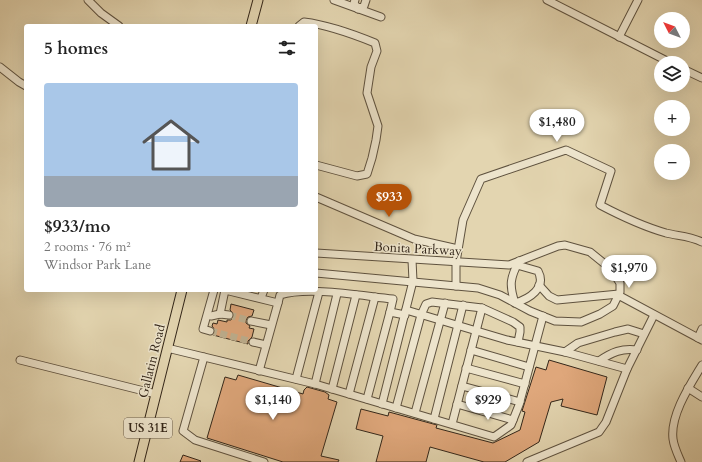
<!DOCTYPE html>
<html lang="en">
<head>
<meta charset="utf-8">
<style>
  body { margin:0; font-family:Cardo,serif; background:#f6f6f6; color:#222; height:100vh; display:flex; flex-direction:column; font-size:15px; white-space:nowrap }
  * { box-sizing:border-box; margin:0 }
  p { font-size:13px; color:#767676 }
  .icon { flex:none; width:22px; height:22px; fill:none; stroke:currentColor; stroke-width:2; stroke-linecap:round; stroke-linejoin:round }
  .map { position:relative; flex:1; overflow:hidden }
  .sheet { position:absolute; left:24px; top:24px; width:294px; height:268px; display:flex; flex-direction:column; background:#fff; border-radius:4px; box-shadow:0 4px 16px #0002 }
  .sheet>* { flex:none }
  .needle { width:26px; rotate:312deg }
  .buttons { position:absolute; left:654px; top:12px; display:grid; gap:8px }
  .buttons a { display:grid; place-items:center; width:36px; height:36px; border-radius:50%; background:#fff; box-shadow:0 4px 16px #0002; font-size:20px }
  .price { position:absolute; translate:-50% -34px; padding:0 9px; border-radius:14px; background:#fff; color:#222; font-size:13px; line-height:26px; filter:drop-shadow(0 1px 2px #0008) }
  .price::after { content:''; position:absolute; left:50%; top:24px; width:12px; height:9px; margin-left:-6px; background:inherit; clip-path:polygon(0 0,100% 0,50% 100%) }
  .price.current { background:#b45309; color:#fff }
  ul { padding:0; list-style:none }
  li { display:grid; align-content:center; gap:8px; height:212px; padding:0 20px }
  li+li { border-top:1px solid #e0e0e0 }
  li span { display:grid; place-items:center; height:124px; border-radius:4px; color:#555 }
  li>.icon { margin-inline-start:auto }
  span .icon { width:72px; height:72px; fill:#fffc; stroke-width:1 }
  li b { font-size:17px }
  h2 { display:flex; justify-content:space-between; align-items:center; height:48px; padding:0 20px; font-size:17px }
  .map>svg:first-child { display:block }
</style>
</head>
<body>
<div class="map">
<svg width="702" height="462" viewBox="0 0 702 462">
  <rect width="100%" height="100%" fill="#e3d5b0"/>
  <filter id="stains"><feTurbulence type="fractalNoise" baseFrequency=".005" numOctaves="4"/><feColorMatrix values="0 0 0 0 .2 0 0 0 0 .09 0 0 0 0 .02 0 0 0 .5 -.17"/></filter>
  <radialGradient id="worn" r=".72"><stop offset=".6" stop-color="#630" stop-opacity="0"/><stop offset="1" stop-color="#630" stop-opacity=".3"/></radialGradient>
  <g fill="#dfa77b" stroke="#332619">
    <polygon points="231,304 254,310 252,316 248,317 246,320 246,323 250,326 249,328 254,329 252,337 248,341 248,344 213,335 215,330 212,326 213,323 217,324 218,320 227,322 227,320 231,320 233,318 233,313 230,310"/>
    <polygon points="549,360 607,377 597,415 561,406 563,399 551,402 539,442 505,462 484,462 430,447 426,462 376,462 383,436 356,429 361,409 388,416 389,412 437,425 436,428 493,443 520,430 525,412 522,411 536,367 546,370"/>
    <polygon points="238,375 303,394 304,390 307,387 325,392 329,395 328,399 337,402 321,456 339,460 338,462 283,462 207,438 225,377 236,380"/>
    <polygon points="183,455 201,461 200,462 180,462"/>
  </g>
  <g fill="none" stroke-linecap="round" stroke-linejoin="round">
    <g stroke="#c0b292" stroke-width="7" stroke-dasharray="7 3.5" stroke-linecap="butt">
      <polyline points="229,315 251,321"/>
      <polyline points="210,331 253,342"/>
    </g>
    <defs>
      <g id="minor">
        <polyline points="88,0 101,13 119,26"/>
        <polyline points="334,0 381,17"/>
        <polyline points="355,0 354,3 358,9 364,6 366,0"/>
        <polyline points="547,0 671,63"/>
        <path d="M299,26L304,22C328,25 353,34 375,43L377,51L371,67L367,93L378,126L376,140L372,158L367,174L357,176L316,165"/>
        <polyline points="619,37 638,0"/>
        <polyline points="0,67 19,82 26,86"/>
        <polyline points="683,69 702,78"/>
        <polyline points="316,197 414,239 458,249"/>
        <polyline points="316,253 509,265 558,246 565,245 590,252 611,269 620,283 620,292 613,306 600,314 581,322 555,321 530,311 500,295 478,288 316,273"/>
        <path d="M517,265L538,271C547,288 529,299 515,303C509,285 510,278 519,261"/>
        <polyline points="539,285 549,296 557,300 619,294"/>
        <path d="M456,286V262L463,220L481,179L566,150L611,171L600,205C619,215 645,227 666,233C678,236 690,236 702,242"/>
        <polyline points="618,295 702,340"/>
        <polyline points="261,298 264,290"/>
        <polyline points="406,310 507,340 565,352 627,369"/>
        <path d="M220,314L225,290L278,303L280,295C309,286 362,296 393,299L390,312L405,315"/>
        <polyline points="211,316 220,314 229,315"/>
        <polyline points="251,321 271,325"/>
        <polyline points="210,331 203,329 214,290"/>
        <polyline points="698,338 702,329"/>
        <polyline points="253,342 266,345"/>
        <polyline points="167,348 315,384 494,437 511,425 519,405 543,316"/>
        <polyline points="471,350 529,367"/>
        <polyline points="565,352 578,343 615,332 628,329 644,334"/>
        <polyline points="204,357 183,431 195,440 264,462"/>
        <polyline points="20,360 156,394"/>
        <path d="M599,361C612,352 622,348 637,350"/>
        <polyline points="466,368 525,384"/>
        <polyline points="259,371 278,303"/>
        <polyline points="296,379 319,292"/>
        <polyline points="315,384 337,294"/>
        <polyline points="462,386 520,402"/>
        <polyline points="688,388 702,397"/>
        <polyline points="332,389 356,295"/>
        <polyline points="349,394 375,297"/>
        <polyline points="367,399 390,312"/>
        <polyline points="382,404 413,281 412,260"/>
        <polyline points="457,404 513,420"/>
        <polyline points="396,408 421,315 426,304 432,302 482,308 513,322 520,327 520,332 518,342"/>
        <polyline points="415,413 445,303"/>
        <polyline points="434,419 463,305"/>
        <polyline points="452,424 482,308"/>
        <polyline points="527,462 599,432 606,422 627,369 654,315"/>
        <path d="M681,462C678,455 674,447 673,439C670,415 690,385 702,365"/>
      </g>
      <g id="major">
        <polyline points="251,26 258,0"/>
        <polyline points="139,462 182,290"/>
      </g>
    </defs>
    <use href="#minor" stroke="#5f523f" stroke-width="9"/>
    <use href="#major" stroke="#332619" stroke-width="11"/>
    <use href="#minor" stroke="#ede4cc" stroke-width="7"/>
    <use href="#major" stroke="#e3d5b0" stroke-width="9"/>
  </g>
  <g text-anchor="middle" stroke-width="3" stroke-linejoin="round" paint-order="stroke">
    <rect fill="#ede4cc" stroke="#6b5f4f" stroke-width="1" x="124" y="418" width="48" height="20" rx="3"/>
    <g font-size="12" font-weight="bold" fill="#332619">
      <text x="148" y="432">US 31E</text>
    </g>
    <g font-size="13" fill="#332619" stroke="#ede4cc">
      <text transform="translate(418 248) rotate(3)" y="5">Bonita Parkway</text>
      <text transform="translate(151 361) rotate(-76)" y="5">Gallatin Road</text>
    </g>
  </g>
  <rect width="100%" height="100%" filter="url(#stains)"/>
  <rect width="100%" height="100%" fill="url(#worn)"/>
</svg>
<div class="buttons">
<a><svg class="needle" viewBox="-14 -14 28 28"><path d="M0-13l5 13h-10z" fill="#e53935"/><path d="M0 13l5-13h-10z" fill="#767676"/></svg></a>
<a><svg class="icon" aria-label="layers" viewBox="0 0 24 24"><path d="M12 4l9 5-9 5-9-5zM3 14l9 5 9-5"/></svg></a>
<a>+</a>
<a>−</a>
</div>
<b class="price" style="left:557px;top:143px">$1,480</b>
<b class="price current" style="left:389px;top:218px">$933</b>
<b class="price" style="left:629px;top:289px">$1,970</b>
<b class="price" style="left:273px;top:421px">$1,140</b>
<b class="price" style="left:488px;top:421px">$929</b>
<section class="sheet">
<h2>5 homes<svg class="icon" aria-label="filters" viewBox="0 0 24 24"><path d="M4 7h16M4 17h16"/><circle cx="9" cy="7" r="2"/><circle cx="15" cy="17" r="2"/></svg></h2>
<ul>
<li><span style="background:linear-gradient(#a9c7e8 75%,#9aa5b1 0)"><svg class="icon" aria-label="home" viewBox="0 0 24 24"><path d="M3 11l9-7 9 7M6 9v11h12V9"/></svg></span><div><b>$933/mo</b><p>2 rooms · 76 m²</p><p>Windsor Park Lane</p></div></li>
</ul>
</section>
</div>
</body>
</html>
